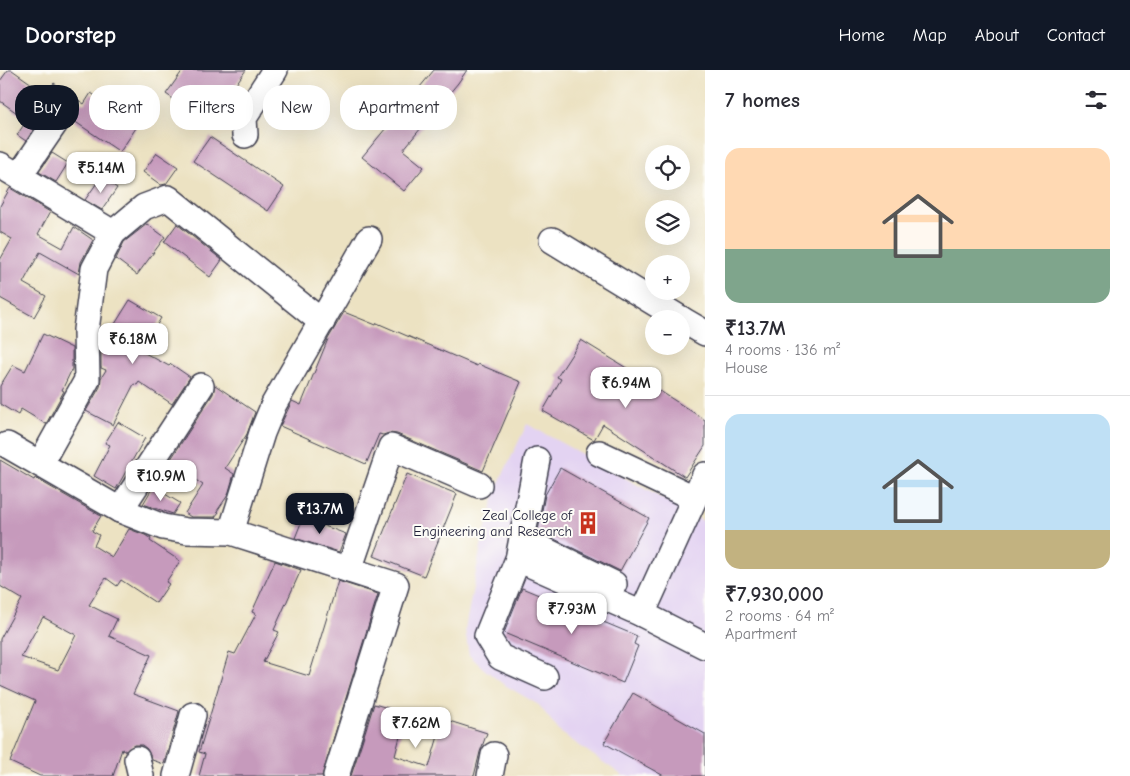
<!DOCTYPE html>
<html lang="en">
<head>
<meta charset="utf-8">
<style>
  body { margin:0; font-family:"Comic Neue",sans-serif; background:#f2f2f3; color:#2b2b33; height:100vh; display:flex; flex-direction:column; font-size:19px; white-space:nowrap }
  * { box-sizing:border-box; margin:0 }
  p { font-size:16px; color:#7c7c81 }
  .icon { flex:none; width:28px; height:28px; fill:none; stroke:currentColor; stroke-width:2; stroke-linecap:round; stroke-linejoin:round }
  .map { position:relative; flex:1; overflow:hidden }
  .details { display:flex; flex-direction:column; background:#fff; width:425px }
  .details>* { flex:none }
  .hud { position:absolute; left:15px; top:15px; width:475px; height:45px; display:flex; gap:10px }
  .tools { position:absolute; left:645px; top:75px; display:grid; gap:10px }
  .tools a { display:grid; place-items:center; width:45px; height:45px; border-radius:50%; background:#fff; box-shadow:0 5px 20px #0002; font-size:25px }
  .price { position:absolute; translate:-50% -42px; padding:0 11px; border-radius:10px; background:#fff; color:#222; font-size:16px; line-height:32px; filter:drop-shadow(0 1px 2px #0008) }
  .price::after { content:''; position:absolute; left:50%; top:30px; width:15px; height:11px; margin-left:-8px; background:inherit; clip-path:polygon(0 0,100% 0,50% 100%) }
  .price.selected { background:#111827; color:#fff }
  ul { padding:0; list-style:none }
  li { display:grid; align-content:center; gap:10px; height:265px; padding:0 20px }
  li+li { border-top:1px solid #e1e1e2 }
  li span { display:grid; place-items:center; height:155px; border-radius:15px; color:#555 }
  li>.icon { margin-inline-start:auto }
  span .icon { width:90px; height:90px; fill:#fffc; stroke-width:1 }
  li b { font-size:21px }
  h2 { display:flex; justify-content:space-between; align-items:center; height:60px; padding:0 20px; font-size:21px }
  .tag { padding:0 18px; border-radius:20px; background:#fff; box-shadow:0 5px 20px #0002; font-size:18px; line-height:45px }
  .tag.selected { background:#111827; color:#fff }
  header { display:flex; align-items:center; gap:30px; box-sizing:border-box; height:70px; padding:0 25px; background:#111827; color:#fff }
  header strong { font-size:24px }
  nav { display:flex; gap:28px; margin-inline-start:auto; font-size:18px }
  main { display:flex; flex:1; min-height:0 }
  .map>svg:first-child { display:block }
</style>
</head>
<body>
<header>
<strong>Doorstep</strong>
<nav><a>Home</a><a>Map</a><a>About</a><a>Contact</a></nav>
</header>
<main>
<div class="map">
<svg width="705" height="706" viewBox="0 0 705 706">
  <rect width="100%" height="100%" fill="#fdfcf7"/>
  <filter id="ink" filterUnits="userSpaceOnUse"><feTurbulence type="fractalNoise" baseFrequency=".02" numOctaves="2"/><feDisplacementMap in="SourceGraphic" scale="10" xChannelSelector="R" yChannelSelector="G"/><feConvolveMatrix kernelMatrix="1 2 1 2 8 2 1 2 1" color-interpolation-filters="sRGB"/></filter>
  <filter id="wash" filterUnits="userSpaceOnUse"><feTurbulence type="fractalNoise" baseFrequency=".0096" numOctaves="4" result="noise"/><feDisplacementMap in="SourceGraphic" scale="20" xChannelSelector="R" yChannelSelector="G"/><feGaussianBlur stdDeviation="1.12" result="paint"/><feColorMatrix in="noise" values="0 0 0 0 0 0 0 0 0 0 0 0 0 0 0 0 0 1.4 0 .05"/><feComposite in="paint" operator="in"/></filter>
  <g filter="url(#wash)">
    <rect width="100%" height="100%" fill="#ece2c2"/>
    <polygon fill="#e3d3f2" points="527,354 705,452 705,706 623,706 560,662 539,635 503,614 484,599 469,585 465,559 481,476 497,417"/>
    <g id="blocks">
      <g fill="#c69abc" fill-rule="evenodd">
        <polygon points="8,0 12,0 46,24 54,13 84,34 91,23 138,55 120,82 74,51 76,44 75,36 70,31 63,29 55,30 50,35 26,71 17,65 27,50 0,31 0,11"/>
        <polygon points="183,0 246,0 208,53 166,24"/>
        <polygon points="434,0 467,0 458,13 403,80 424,97 404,121 362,87"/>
        <polygon points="210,67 284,117 268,141 193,91"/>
        <polygon points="52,83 68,93 56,112 39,102"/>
        <polygon points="157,83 178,97 166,114 161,115 143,102"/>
        <polygon points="101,107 117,118 102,140 85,130"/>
        <polygon points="10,118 50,142 38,164 63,178 74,157 93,170 81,192 79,204 40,182 23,213 46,226 34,247 0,228 0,190 12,169 0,162 0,136"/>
        <polygon points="147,154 165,167 137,205 116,189 124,172"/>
        <polygon points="177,154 222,190 210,207 164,172"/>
        <polygon points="130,230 161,248 141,281 169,296 171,294 190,307 172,334 139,312 137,315 134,314 113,355 86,341 100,317 101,308 106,300 101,298 101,282 115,254"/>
        <polygon points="344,242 376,255 377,253 477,296 478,294 521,312 483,401 397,364 389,363 383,365 379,364 366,394 280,356 292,331 301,335 328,269"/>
        <polygon points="43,264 72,278 72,299 62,320 64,321 46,354 21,339 18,345 0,334 0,316 13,295 25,301"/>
        <polygon points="581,270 633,302 632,303 705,350 705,376 685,407 603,354 594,370 543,341 561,309 557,307"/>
        <polygon points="215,315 255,342 247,364 225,398 234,404 228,425 217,441 219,442 215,447 191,447 185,443 203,415 169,392 213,324"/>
        <polygon points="118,352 145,368 116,419 94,406 110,375 105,373"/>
        <path d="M0,390L34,410L35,408L101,446L92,461L99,465L94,476L112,487L129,459L145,465L151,469L150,471L180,491L166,512L169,514L156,533L121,510L117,516L106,508L89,535L117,549L109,566L151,585L133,624L179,641L164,694L152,690L147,679L142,675H134L126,681L122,679L113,706H40L10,692L35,631L0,615V569L22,529L0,516ZM43,547L76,565L58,600L21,587Z"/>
        <polygon points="560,398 649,448 620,501 538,461 545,425"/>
        <polygon points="407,404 457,424 424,506 374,486"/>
        <polygon points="153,417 180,433 173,444 143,434"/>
        <polygon points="303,448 346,464 339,482 295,468"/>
        <polygon points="275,491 301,500 274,560 279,562 263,592 309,606 338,511 378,524 322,706 199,706 205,684 199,682 229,582 235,584 256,544 252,542"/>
        <polygon points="522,518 637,566 634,574 638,576 623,613 504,563"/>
        <polygon points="633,623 705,664 705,706 664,706 604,673"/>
        <polygon points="374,634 406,643 395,686 429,697 443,649 487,663 480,682 474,706 351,706"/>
      </g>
    </g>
  </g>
  <g filter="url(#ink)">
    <use href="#blocks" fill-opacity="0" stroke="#403f4f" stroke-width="1"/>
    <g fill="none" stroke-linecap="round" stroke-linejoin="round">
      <defs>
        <g id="minor">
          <polyline points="245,65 244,48 275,0"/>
          <polyline points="0,95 113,163 94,199 86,260 87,310 40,394"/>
          <polyline points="19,106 62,43"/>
          <polyline points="113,163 144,137 168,128 322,252"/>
          <polyline points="552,170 681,249"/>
          <polyline points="681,249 705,263"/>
          <polyline points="7,375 120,440 163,457 187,461 231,462 396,515 336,706"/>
          <polyline points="599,383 694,428"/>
          <polyline points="705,405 642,544 705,576"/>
          <polyline points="120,440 201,316"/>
          <polyline points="231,462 262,363 274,334 369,169"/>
          <polyline points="522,469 614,514"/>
          <polyline points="519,484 537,390"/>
          <polyline points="349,500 391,377 479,415"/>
          <polyline points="545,607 500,587 487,566 518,489 642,544"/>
          <polyline points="137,689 141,706"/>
          <polyline points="176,706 193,645"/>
          <polyline points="490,706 494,685"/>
        </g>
      </defs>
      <use href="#minor" stroke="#403f4f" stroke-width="28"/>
      <use href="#minor" stroke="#fff" stroke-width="25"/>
    </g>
  </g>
  <defs>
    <symbol id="building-bare" viewBox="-9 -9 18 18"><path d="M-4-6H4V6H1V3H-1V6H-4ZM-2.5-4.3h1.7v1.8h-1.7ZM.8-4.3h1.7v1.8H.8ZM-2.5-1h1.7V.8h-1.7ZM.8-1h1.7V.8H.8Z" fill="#c8321e" stroke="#fdfcf7" stroke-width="2.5" paint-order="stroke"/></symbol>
  </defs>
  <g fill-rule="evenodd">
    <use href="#building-bare" x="572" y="437" width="32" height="32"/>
  </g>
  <g text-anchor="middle" stroke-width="4" stroke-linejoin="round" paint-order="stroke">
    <g font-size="14" fill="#22223b" stroke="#fdfcf7" text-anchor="end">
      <text x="572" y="450">Zeal College of<tspan x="572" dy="16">Engineering and Research</tspan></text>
    </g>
  </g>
</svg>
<div class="tools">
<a><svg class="icon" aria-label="locate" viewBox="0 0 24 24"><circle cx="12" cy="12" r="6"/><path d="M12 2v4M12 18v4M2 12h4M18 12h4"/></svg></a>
<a><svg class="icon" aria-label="layers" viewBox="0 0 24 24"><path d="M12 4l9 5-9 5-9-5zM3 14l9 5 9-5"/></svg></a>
<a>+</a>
<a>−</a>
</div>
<b class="price" style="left:101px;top:124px">₹5.14M</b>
<b class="price" style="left:133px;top:295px">₹6.18M</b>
<b class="price" style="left:626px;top:339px">₹6.94M</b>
<b class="price" style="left:161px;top:432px">₹10.9M</b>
<b class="price selected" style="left:320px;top:465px">₹13.7M</b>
<b class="price" style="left:572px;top:565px">₹7.93M</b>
<b class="price" style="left:416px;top:679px">₹7.62M</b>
<div class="hud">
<a class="tag selected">Buy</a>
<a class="tag">Rent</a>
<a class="tag">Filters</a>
<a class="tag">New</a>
<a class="tag">Apartment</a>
</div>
</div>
<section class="details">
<h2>7 homes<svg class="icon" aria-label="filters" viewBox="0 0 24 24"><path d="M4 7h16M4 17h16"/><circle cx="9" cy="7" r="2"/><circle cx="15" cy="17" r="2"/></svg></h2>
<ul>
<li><span style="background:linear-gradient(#ffd9b3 65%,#7fa58c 0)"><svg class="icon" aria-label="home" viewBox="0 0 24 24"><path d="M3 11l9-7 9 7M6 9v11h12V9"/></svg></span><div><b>₹13.7M</b><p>4 rooms · 136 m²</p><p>House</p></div></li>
<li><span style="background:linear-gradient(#bfe0f5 75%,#c2b280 0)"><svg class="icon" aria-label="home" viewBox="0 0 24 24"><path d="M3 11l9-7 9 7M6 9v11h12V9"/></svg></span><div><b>₹7,930,000</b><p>2 rooms · 64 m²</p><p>Apartment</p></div></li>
</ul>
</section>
</main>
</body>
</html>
